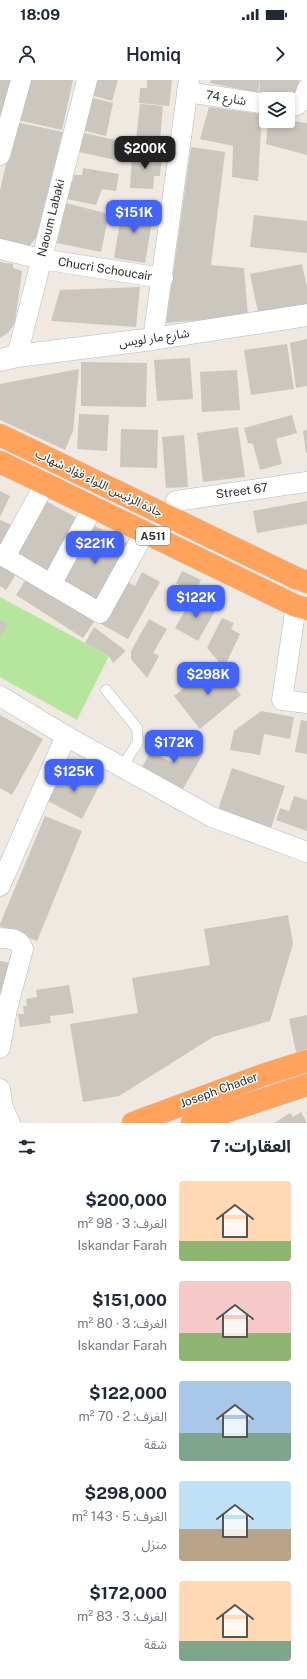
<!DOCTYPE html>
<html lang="ar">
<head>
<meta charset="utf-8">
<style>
  body { margin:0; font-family:"Public Sans","Noto Sans Arabic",sans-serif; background:#f6f6f7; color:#1f2937; direction:rtl; height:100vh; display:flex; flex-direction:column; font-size:15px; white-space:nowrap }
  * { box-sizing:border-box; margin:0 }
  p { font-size:13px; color:#747a83 }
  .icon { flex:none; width:22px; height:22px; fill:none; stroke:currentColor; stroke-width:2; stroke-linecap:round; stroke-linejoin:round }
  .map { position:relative; height:1043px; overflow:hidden; direction:ltr }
  .sheet { display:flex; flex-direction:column; background:#fff; flex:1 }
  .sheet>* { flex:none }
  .buttons { position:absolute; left:259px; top:12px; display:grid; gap:8px }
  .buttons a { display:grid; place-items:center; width:36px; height:36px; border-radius:4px; background:#fff; box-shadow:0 2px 6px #0003; font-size:20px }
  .price { position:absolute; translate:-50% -34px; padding:0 9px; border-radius:8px; background:#4264fb; color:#fff; font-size:13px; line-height:26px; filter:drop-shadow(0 1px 2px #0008) }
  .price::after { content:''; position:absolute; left:50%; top:24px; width:12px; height:9px; margin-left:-6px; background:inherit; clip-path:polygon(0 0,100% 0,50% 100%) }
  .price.selected { background:#222; color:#fff }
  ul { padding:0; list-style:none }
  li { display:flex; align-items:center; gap:12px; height:100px; padding:0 16px }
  li span { display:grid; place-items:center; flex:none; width:112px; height:80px; border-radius:4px; color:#555 }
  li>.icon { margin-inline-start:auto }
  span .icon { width:48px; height:48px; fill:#fffc; stroke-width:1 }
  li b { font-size:17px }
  h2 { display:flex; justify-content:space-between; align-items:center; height:48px; padding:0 16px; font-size:17px }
  .status { display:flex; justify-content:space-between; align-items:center; height:28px; padding:0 20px; background:#fff; direction:ltr }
  .status svg { height:11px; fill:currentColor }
  header { display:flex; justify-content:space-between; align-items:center; height:52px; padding:0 16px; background:#fff; font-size:18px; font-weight:600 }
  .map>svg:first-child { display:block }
</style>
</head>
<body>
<div class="status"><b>18:09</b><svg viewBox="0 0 49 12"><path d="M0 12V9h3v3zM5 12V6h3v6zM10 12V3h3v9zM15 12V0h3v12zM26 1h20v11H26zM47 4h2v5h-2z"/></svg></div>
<header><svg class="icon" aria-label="forward" viewBox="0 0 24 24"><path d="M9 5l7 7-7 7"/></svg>Homiq<svg class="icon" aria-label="person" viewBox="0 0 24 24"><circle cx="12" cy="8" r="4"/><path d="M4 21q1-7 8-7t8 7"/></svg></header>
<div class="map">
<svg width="307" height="1043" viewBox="0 0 307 1043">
  <rect width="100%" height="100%" fill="#efe9e1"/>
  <polygon fill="#b6e59e" points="0,517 109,576 77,640 0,597"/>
  <g fill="#cbc7bf">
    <polygon points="0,0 15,0 0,55"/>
    <polygon points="31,0 73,0 62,50 18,40 27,4 30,5"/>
    <polygon points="95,0 118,0 112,21 91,15"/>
    <polygon points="147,0 172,0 169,26 139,23 140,8 147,8"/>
    <polygon points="211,0 260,0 258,13 210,3"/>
    <polygon points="260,0 299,0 298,17 288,19 259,18"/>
    <polygon points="89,17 113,23 106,56 80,50"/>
    <polygon points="140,24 163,26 159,72 131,70 132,60 136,60"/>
    <polygon points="209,27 262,34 258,101 232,97 233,66 200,59"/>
    <polygon points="288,36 293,37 293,41 307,43 307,75 266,64 268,41 288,41"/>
    <polygon points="16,42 63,52 36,158 29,166 0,160 0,110"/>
    <polygon points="84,53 120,61 116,80 79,72"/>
    <polygon points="191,67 225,72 211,185 244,188 248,236 166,243"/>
    <polygon points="136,72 162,73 160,96 154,96 153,109 130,108 132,76"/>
    <polygon points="83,88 119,94 116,111 102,109 96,125 62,118 66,105 73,101 74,95 82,95"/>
    <polygon points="66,123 105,133 109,133 101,172 57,163"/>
    <polygon points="123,124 154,129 145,183 114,178"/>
    <polygon points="254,135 307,141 307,173 250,167"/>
    <polygon points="0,182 13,184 13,188 22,191 15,242 9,252 0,258"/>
    <polygon points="302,184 307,208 307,228 259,237 250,194"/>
    <polygon points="140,207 136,247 51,241 60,210"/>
    <polygon points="307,259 307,306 296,308 290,263"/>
    <polygon points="287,264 294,309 251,315 244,270"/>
    <polygon points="190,278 193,319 157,321 154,280"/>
    <polygon points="81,282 147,283 146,327 81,326"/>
    <polygon points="79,289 73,351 65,370 0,340 0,304"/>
    <polygon points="237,290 240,330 202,332 200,292"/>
    <polygon points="79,334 109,335 107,371 77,369"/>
    <polygon points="292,335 297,353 276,359 282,384 260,390 253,364 248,363 244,348"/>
    <polygon points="238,347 245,397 203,402 197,353"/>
    <polygon points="121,349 158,350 157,388 120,387"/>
    <polygon points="307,350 307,373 306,373 303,351"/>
    <polygon points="184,355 188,407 166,408 162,357"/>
    <polygon points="0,411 10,416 0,437"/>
    <polygon points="40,418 83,441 53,497 10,474"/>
    <polygon points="307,421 307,444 257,453 253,431"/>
    <polygon points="0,440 18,448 0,471"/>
    <polygon points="91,444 131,465 100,525 60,505"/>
    <polygon points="0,481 18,491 6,510 0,506"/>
    <polygon points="182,491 201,500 195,513 176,503"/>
    <polygon points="142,492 160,502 128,559 101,544 126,501 135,506"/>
    <polygon points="28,496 96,539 83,558 16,515"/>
    <polygon points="193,517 216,529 198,561 175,548"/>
    <polygon points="222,538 234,543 231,549 240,554 224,588 207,568"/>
    <polygon points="0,539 8,544 0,557"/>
    <polygon points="149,539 167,549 153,573 159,576 147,598 131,579 131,571"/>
    <polygon points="94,547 126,571 113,583 109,576 85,563"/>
    <polygon points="216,583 241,615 200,649 174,616"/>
    <polygon points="261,631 294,637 290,659 264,654 260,675 230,670 234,651"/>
    <polygon points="0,635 43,659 12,715 0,708"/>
    <polygon points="301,640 307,641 307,674 295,672"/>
    <polygon points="183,661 204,672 183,709 142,687 156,662 164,667 159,676 171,682"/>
    <polygon points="232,688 285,706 270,751 217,733"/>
    <polygon points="64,691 76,692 100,704 82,739 48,721"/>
    <polygon points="294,716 307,720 307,751 276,740 280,728 289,731"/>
    <polygon points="45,736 82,751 37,861 0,846 0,844"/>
    <polygon points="288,835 293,864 270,941 213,957 119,1016 83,1022 70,944 138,933 132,898 210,885 204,849"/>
    <polygon points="0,881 10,883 0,924"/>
    <polygon points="69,905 74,933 50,936 51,943 20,947 18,934 24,934 23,926 27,926 26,919 37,917 36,910"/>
    <polygon points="307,935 307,969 296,972 289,939"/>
    <polygon points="301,1032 307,1043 274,1043 290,1033 293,1037"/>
  </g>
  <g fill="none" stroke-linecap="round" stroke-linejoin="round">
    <defs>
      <polyline id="lane" points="106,610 137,648 138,662 122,687"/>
      <g id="street">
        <polyline points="187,12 266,24"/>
        <path d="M288,27C299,27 305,19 307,9"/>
        <polyline points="0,75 21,0"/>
        <polyline points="0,169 41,179 163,198"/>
        <polyline points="153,259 189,0"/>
        <polyline points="17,276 87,0"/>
        <polyline points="176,421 307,402"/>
        <polyline points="0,474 100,533 145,452"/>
        <polyline points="5,477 45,404"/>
        <polyline points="52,503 93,427"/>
        <polyline points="296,526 282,620 307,623"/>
        <polyline points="0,616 66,656 212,737 307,772"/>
        <polyline points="0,806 66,656"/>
        <path d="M0,858C10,859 20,858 23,869L7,929L0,968"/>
        <polyline points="0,1009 3,1028 10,1043"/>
      </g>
      <polyline id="secondary" points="0,280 17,276 153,259 307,235"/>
      <g id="highway">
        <polyline points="0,355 296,498 307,502"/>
        <polyline points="0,382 296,526 307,529"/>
        <polyline points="133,1043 263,995 307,981"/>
        <polyline points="192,1043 307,1005"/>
      </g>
    </defs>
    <use href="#lane" stroke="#b4b7c1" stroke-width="11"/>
    <use href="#street" stroke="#b4b7c1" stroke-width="21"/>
    <use href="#secondary" stroke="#b4b7c1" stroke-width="23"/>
    <use href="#highway" stroke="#c9c9c9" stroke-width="23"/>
    <use href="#lane" stroke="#fff" stroke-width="10"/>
    <use href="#street" stroke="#fff" stroke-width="20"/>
    <use href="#secondary" stroke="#fff" stroke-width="22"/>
    <use href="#highway" stroke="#ffa35c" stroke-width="22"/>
  </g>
  <g text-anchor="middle" stroke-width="3" stroke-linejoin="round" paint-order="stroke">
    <rect fill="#fff" stroke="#6d6d6d" stroke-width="1" x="136" y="447" width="34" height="18" rx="3"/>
    <g font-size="11" font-weight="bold" fill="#2e2e2e">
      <text x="153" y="460">A511</text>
    </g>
    <g font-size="12" fill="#2e2e2e" stroke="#fff">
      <text transform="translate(226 18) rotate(9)" y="4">شارع 74</text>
      <text transform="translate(51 138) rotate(-76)" y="4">Naoum Labaki</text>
      <text transform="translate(105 189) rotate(9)" y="4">Chucri Schoucair</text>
      <text transform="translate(154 258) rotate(-8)" y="4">شارع مار لويس</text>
      <text transform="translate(99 403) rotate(26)" y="4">جادة الرئيس اللواء فؤاد شهاب</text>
      <text transform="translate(242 411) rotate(-8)" y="4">Street 67</text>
      <text transform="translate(219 1010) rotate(-20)" y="4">Joseph Chader</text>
    </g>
  </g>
</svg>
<div class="buttons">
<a><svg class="icon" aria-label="layers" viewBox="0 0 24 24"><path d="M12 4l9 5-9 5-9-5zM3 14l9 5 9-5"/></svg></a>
</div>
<b class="price selected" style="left:145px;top:90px">$200K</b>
<b class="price" style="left:134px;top:154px">$151K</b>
<b class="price" style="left:95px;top:485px">$221K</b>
<b class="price" style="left:196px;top:539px">$122K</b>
<b class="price" style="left:208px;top:616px">$298K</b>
<b class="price" style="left:174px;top:684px">$172K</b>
<b class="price" style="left:74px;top:713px">$125K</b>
</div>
<section class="sheet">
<h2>العقارات: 7<svg class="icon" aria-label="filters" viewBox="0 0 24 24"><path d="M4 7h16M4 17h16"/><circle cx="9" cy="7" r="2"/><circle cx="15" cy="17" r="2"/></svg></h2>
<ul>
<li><span style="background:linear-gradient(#ffd9b3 75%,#8fb573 0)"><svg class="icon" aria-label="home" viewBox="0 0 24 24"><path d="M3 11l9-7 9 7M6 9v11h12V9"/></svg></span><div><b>$200,000</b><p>الغرف: 3 · 98 m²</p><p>Iskandar Farah</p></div></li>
<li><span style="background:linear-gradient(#f6c9c9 65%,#8fb573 0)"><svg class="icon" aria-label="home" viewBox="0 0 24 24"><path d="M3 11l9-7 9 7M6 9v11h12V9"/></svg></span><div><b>$151,000</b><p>الغرف: 3 · 80 m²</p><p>Iskandar Farah</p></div></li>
<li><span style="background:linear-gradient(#a9c7e8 65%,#7fa58c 0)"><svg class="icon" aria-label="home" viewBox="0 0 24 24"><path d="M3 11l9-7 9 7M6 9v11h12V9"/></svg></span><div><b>$122,000</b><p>الغرف: 2 · 70 m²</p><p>شقة</p></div></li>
<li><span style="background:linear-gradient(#bfe0f5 60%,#b9a48a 0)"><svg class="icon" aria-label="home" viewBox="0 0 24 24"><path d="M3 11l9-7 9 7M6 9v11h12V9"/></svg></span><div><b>$298,000</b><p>الغرف: 5 · 143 m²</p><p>منزل</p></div></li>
<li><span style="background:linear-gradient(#ffd9b3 75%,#7fa58c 0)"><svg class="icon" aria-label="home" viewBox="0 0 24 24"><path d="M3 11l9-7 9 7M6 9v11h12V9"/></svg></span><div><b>$172,000</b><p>الغرف: 3 · 83 m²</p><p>شقة</p></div></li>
</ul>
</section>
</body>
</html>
